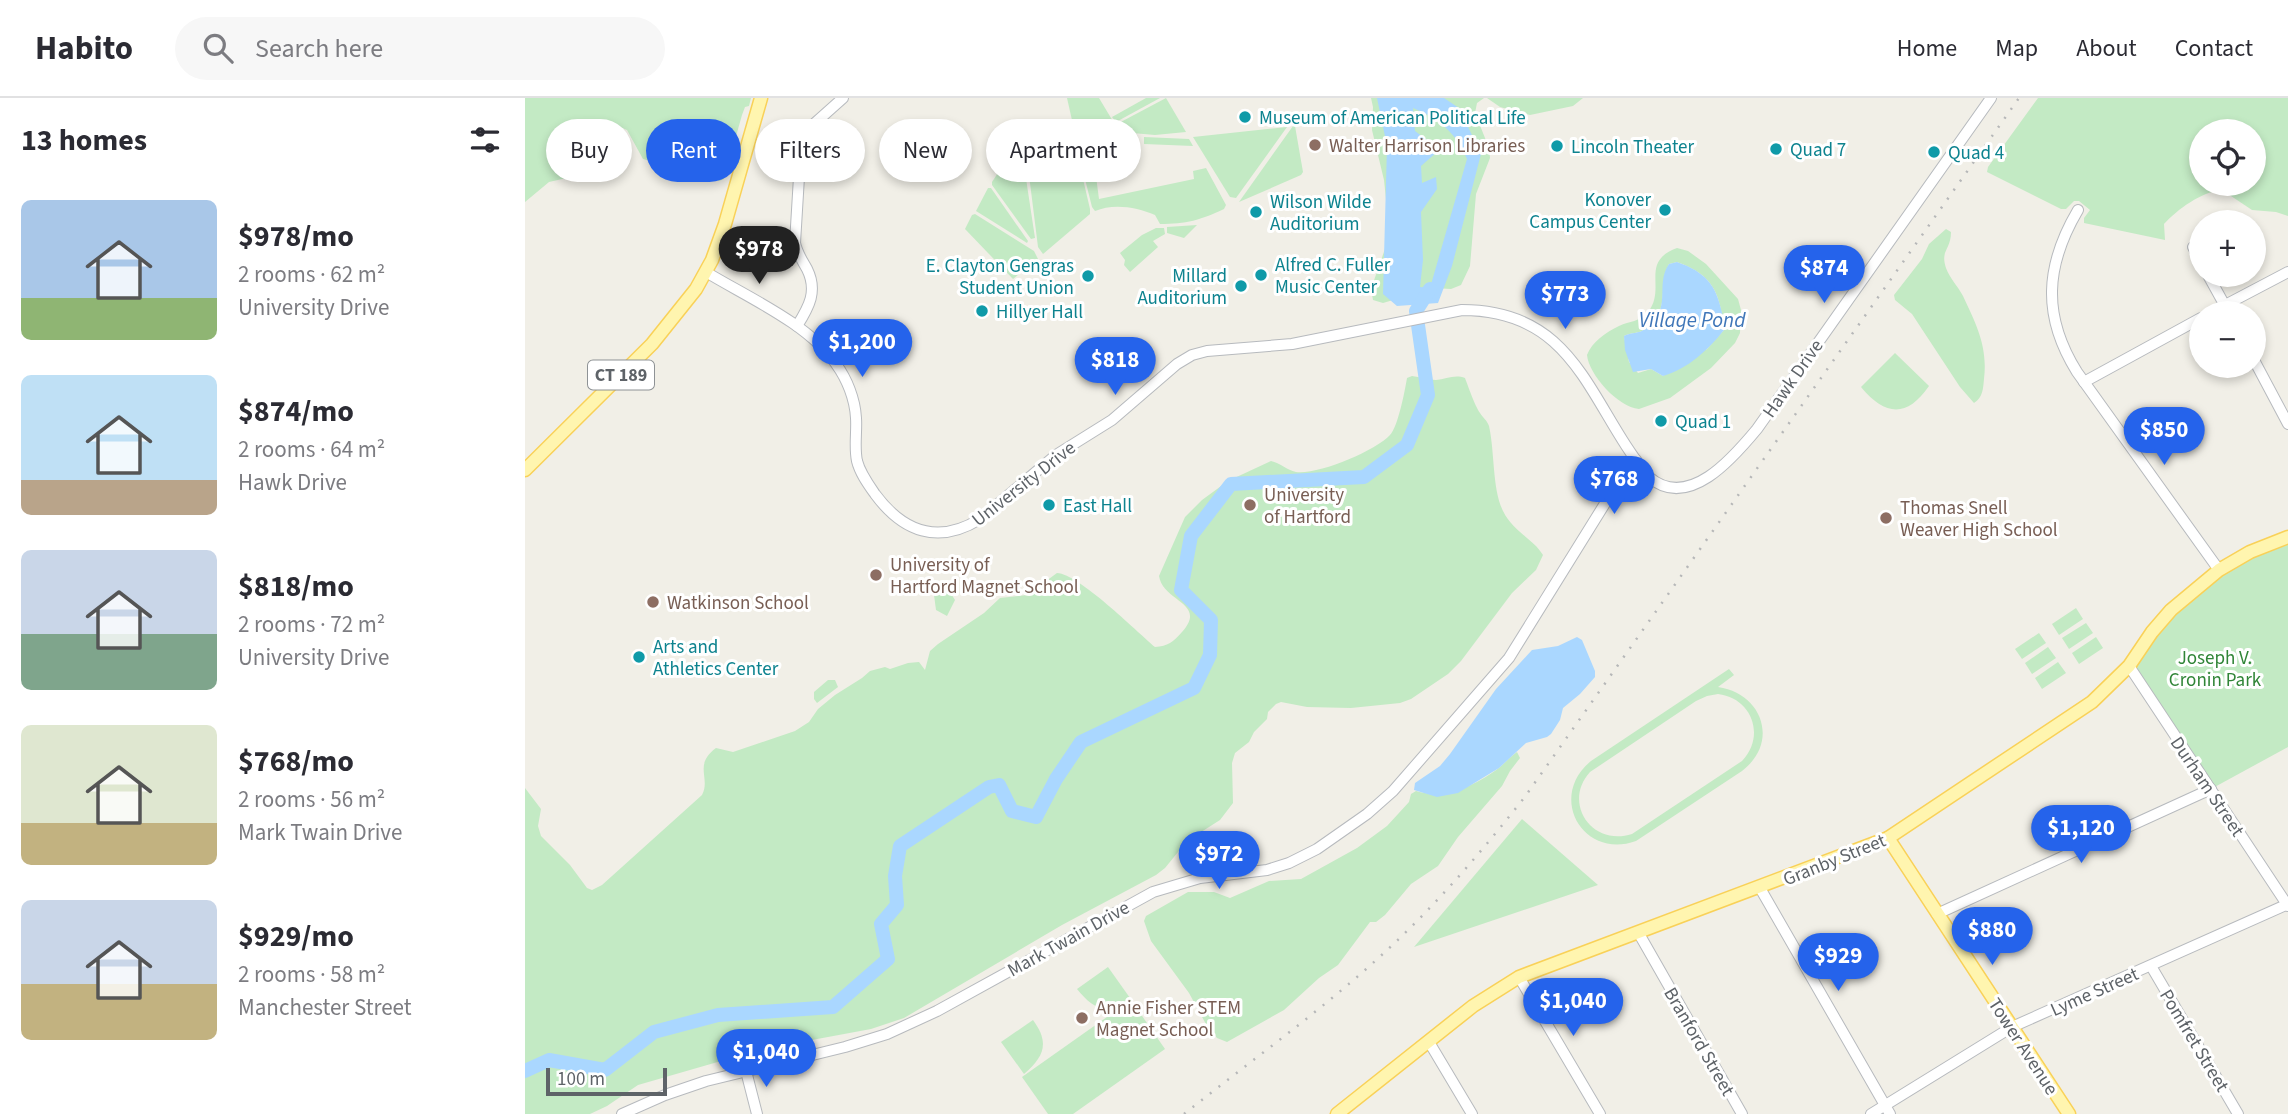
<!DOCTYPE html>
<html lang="en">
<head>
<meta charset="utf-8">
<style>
  body { margin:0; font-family:"Source Sans 3",sans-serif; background:#f7f7f7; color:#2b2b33; height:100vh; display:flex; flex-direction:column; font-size:26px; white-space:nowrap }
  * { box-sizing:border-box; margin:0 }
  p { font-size:23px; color:#7c7c81 }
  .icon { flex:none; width:38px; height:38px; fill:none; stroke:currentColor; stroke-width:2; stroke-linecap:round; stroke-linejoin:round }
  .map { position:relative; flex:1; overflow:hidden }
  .sheet { display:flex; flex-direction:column; background:#fff; width:525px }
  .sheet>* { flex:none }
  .top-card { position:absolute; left:21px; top:21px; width:665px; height:63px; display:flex; gap:14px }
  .fabs { position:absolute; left:1664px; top:21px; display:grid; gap:14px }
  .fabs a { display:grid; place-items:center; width:77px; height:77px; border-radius:50%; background:#fff; box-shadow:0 4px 10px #0003; font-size:35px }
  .scale { position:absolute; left:21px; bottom:18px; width:121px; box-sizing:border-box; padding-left:7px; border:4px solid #5e6368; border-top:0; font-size:19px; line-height:24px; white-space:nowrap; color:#5e6368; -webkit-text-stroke:5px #fff; paint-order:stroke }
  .price { position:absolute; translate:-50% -60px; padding:0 16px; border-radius:24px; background:#2563eb; color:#fff; font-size:23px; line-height:46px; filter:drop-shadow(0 2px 4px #0008) }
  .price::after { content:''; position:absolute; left:50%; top:42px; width:21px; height:16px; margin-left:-10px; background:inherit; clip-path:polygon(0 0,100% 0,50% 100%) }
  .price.on { background:#222; color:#fff }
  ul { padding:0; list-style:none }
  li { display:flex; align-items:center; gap:21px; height:175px; padding:0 21px }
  li span { display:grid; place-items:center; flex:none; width:196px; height:140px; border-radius:10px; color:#555 }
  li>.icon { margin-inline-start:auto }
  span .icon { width:84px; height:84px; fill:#fffc; stroke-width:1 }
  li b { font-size:30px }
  h2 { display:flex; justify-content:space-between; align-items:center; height:84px; padding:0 21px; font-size:30px }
  .pill { padding:0 24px; border-radius:32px; background:#fff; box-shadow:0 4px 10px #0003; font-size:24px; line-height:63px }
  .pill.on { background:#2563eb; color:#fff }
  header { display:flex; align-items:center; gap:42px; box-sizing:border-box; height:98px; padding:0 35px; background:#fff; border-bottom:2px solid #e1e1e2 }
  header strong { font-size:33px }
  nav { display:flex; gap:38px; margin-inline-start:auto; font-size:24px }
  .search { width:490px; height:63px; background:#f7f7f7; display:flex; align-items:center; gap:18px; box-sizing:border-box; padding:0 24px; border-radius:38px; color:#7c7c81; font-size:26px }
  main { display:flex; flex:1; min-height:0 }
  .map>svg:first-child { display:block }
</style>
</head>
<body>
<header>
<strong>Habito</strong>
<div class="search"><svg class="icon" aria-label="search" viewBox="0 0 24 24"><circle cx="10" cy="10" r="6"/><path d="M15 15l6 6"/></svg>Search here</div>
<nav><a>Home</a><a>Map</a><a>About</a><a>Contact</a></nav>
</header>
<main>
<section class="sheet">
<h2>13 homes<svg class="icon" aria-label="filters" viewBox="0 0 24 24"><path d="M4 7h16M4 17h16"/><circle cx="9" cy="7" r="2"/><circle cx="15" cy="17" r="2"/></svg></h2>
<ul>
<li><span style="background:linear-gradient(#a9c7e8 70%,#8fb573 0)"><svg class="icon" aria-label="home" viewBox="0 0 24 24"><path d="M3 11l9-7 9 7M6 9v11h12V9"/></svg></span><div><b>$978/mo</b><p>2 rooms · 62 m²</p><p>University Drive</p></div></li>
<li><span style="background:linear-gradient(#bfe0f5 75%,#b9a48a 0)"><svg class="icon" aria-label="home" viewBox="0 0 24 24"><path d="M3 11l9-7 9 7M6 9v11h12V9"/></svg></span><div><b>$874/mo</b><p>2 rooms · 64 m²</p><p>Hawk Drive</p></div></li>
<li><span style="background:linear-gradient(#c9d6e8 60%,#7fa58c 0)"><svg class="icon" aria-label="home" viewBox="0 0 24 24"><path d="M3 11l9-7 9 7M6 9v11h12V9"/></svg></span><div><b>$818/mo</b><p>2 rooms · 72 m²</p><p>University Drive</p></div></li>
<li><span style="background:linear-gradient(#dfe7d0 70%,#c2b280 0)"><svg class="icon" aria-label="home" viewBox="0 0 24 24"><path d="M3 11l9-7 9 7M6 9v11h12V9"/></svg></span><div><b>$768/mo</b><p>2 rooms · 56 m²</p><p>Mark Twain Drive</p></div></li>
<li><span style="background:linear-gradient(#c9d6e8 60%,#c2b280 0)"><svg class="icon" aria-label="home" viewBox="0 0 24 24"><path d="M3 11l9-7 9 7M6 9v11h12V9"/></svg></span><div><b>$929/mo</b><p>2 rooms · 58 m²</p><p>Manchester Street</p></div></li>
</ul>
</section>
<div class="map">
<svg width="1763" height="1016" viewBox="0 0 1763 1016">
  <rect width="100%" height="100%" fill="#f1efe7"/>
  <g fill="#c3eac4" fill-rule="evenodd">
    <polygon points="0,0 226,0 224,8 220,9 217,17 199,81 194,83 189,80 181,60 163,47 142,54 129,64 118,61 102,32 97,30 92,32 83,45 70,55 58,73 46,79 24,84 0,104"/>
    <polygon points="542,0 574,0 589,25 574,33 549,31"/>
    <polygon points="621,0 635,0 591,24 587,19"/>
    <polygon points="641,0 661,34 630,37 596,34 592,26"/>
    <polygon points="846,0 959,0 952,5 950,15 964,50 965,60 951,96 945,168 936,187 926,191 909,190 858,205 848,202 846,191 861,148 863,120 859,82 847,32 848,9"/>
    <polygon points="962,0 1058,0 1048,8 1005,17 975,9"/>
    <path d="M1513,0H1763V118L1751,114L1727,112L1697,92C1676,94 1653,111 1639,126L1640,142L1559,125V120L1565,112L1554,103H1549L1541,111H1536L1462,74L1463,69ZM1729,33V86H1676V33Z"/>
    <polygon points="768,28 770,28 778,74 776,77 714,104"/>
    <polygon points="762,29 711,100 705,99 668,39"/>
    <polygon points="501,31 547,34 565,111 565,116 518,156 513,149 499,37"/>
    <polygon points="550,34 594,37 594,44 568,42 570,62 565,62 555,42 551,42"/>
    <polygon points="619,39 664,41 668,48 619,46"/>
    <polygon points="495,41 510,140 506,141 467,87 467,84"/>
    <path d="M681,70L701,107L699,111C676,122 661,126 635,126L630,117C612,109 588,105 570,113L567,109L559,77L570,71L574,101L669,81L668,73Z"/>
    <polygon points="463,90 466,90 503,143 502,145 451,113"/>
    <polygon points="450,116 509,153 513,161 488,181 440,131 447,117"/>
    <polygon points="672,127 659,140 642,135 642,129"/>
    <polygon points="631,130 639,130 640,136 628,143 633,149 605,174 599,167 600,162 595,155 617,137"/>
    <path d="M1421,131L1426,134C1426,152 1415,152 1421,170C1425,181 1433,188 1438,198C1451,226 1463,248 1459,281C1458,291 1458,299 1449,305L1435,289L1387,216L1370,202L1369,197L1397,161L1404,146Z"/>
    <path d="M1152,150L1163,153L1181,166L1213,201L1216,212L1215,235L1210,245L1186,270L1145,300L1114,311C1093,309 1064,277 1062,257C1067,244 1081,234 1094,228C1105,223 1114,224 1123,214C1142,190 1114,164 1152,150ZM1152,164C1189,177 1195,196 1199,232L1182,251L1138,278L1126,271L1113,275L1104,264L1099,238C1106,234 1114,236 1120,231C1147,212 1132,189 1144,166Z"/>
    <path d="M1370,255L1404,288C1382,320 1360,318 1336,289Z"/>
    <path d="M887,278C895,279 902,282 911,282C921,281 930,276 940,280C943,288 950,308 955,315C958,320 962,322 964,328C970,355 967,390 978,413C989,435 1008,440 1018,457L1011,472L987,495L936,563L923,576L886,601L875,605L826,610L782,609L756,604L751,606L743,614L742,621L729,634L724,644L710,655L707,665L708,705L695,722L662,743L640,770L631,777L537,827L379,920L346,931L260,947L235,939L203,961L113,987L82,1008L65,1016H0V690L16,711L13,728L16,738L45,767L62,790L67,792L77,787L177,697C186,680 168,667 191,650L208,654L270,633L284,624L293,611L310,597L337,580L345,573L360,569L365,571L383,565L394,564L400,572L405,553L413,546L459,515L475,500L502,497L532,475C554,476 611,533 630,549C643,548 648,544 657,534C683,505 638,504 634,478L660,419L677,402L703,383L746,363C755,365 762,372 771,374C793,377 850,353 865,337C873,329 880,292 882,280Z"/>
    <polygon points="1763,439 1763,649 1686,691 1604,568 1667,492"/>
    <polygon points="415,492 425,494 430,502 422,518 411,512 409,497"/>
    <polygon points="1551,510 1558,521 1534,537 1527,526"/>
    <polygon points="1561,525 1568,535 1544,551 1537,540"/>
    <polygon points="1514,535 1521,545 1497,561 1490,551"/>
    <polygon points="1571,539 1578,550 1554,566 1547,555"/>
    <polygon points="1523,549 1531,560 1507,576 1500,565"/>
    <polygon points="1533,564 1541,575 1517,591 1510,580"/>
    <path d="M1204,571L1209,577L1193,589C1237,595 1255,644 1217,673L1111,743C1058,762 1022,699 1066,663ZM1193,596C1227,600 1241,638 1217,663L1107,736C1067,749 1037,705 1065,674L1171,603L1182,598Z"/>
    <polygon points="303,582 310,582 313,589 292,605 289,601 289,594"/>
    <path d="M992,654L995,660L985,673L977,688L933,739L913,768L886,786L860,817L851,824H845L813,867L794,880L759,912L702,944L692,940L682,928L664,895L626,843L619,823L621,818L663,794H689L705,800L744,783L776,781L832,750L862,728L884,704L886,696L891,693C920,702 952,687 975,669C981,664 986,658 992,654Z"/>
    <polygon points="997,721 1073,787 889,849"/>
    <path d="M583,869L605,900C582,918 568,911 552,891Z"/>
    <polygon points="606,902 640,951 548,1016 523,1016 497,979"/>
    <path d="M508,922C525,945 519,959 499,976L476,944Z"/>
  </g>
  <g fill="#aad7ff" fill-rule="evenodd">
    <path d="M852,0H919L934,10L956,56L927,168L913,205L872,208L858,196L862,48ZM888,10C916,22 930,34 942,61L905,190L895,189L898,162L896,114L912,91L911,79L897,85L896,68L920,47L902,42L890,33Z"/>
    <path d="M1152,164C1180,174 1191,186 1197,215C1199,222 1201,225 1199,232C1184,251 1163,271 1138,278L1126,271L1108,274L1100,252L1099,238C1106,234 1114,236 1120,231C1149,210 1129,188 1144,166Z"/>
    <polygon points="1052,539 1057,542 1070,573 1070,579 1055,596 1038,610 1035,622 1026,636 1022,639 1001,645 974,670 933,695 912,699 889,692 890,685 915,668 925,656 971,591 1007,552 1033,548"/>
  </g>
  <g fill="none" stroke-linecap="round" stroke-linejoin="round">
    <polyline stroke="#aad7ff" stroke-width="14" points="0,973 24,962 80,972 129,934 193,917 308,909 363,861 356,826 372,807 370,778 375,748 464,689 474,687 487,713 511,719 531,681 556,644 669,590 685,557 686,522 656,492 666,438 706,386 839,379 882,347 903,297 891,213 905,191"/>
    <defs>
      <g id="minor">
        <path d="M1553,112C1520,168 1517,218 1552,274L1694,472"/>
        <polyline points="1668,149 1676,164"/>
        <path d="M181,174C222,199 284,226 311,266C322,281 330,301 331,320C332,334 329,349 332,363C335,375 343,386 350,396C378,434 413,447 455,421L531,357L587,322L652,266L667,257L682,253L767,246L937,212C1053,212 1064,308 1124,379C1163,413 1208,360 1232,331L1466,0"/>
        <polyline points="1683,177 1704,215"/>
        <polyline points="1685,215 1763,174"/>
        <path d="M272,228C284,209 293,193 282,171C277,162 272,155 270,145L274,79L279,42L290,25L318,0"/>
        <polyline points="1729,262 1763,326"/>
        <polyline points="1559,284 1676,220"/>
        <polyline points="1604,568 1763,808"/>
        <polyline points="1235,790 1365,1016"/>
        <polyline points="1412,816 1686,691"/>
        <polyline points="1113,834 1217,1016"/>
        <polyline points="1626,868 1713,1016"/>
        <polyline points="994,879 1075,1016"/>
        <polyline points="904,944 947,1016"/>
        <polyline points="221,973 232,1016"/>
        <polyline points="97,1016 140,997 181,983 320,949 362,936 412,913 628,794 675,780 742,772 764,765 792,751 842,716 868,693 984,560 1102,370 1111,362"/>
        <polyline points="1346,1016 1487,929 1763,806"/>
      </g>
      <g id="major">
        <polyline points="0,372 127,246 171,191 187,162 200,126 236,0"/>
        <polyline points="1363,740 1544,1016"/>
        <polyline points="812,1016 948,908 994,879 1363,740 1567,604 1604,568 1627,534 1646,512 1694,472 1725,454 1763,439"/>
      </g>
    </defs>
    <use href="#minor" stroke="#b7babe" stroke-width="12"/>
    <use href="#major" stroke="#f9d158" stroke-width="15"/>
    <use href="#minor" stroke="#fff" stroke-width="10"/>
    <use href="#major" stroke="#fff5af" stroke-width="12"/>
    <path stroke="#b6b7b8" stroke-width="2.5" stroke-dasharray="2 9" stroke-linecap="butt" d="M659,1016C737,954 820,896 890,825C929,786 964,744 999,700L1494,0"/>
  </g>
  <g fill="#0f9aa8" stroke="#fff" stroke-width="2.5">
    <circle cx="720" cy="19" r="7"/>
    <circle cx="1032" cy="48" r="7"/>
    <circle cx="1251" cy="51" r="7"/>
    <circle cx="1409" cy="54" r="7"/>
    <circle cx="1140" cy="112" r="7"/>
    <circle cx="731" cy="114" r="7"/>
    <circle cx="736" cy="177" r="7"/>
    <circle cx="563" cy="178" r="7"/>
    <circle cx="716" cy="188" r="7"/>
    <circle cx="457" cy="213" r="7"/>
    <circle cx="1136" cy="323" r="7"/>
    <circle cx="524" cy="407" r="7"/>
    <circle cx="114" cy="559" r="7"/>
  </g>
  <g fill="#8d6e63" stroke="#fff" stroke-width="2.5">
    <circle cx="790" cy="47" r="7"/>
    <circle cx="725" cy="407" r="7"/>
    <circle cx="1361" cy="420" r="7"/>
    <circle cx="351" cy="477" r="7"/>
    <circle cx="128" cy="504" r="7"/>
    <circle cx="557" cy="920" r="7"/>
  </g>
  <g text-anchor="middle" stroke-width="6" stroke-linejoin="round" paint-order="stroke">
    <rect fill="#fff" stroke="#8e9295" stroke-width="2" x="63" y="262.5" width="66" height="29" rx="5"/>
    <g font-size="18" font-weight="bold" fill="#5e6368">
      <text x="96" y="283">CT 189</text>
    </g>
    <g font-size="19" fill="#0d838f" stroke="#fff" text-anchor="start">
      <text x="734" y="26">Museum of American Political Life</text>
      <text x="1046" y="55">Lincoln Theater</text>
      <text x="1265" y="58">Quad 7</text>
      <text x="1423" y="61">Quad 4</text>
      <text x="1126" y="108" text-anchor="end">Konover<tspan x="1126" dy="22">Campus Center</tspan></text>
      <text x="745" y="110">Wilson Wilde<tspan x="745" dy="22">Auditorium</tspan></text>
      <text x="750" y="173">Alfred C. Fuller<tspan x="750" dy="22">Music Center</tspan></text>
      <text x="549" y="174" text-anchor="end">E. Clayton Gengras<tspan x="549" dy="22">Student Union</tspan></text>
      <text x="702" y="184" text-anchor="end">Millard<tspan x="702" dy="22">Auditorium</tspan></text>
      <text x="471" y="220">Hillyer Hall</text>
      <text x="1150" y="330">Quad 1</text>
      <text x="538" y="414">East Hall</text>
      <text x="128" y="555">Arts and<tspan x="128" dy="22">Athletics Center</tspan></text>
    </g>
    <g font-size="19" fill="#785e54" stroke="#fff" text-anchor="start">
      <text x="804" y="54">Walter Harrison Libraries</text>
      <text x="739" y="403">University<tspan x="739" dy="22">of Hartford</tspan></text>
      <text x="1375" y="416">Thomas Snell<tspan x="1375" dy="22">Weaver High School</tspan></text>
      <text x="365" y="473">University of<tspan x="365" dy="22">Hartford Magnet School</tspan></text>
      <text x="142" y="511">Watkinson School</text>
      <text x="571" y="916">Annie Fisher STEM<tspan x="571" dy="22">Magnet School</tspan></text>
    </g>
    <g font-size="19" fill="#5e6368" stroke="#fff">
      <text transform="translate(1267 280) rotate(-55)" y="7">Hawk Drive</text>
      <text transform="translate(498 385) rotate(-38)" y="7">University Drive</text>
      <text transform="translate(1683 688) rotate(56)" y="7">Durham Street</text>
      <text transform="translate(1309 761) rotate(-22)" y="7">Granby Street</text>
      <text transform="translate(543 840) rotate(-29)" y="7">Mark Twain Drive</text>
      <text transform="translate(1569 893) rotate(-24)" y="7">Lyme Street</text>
      <text transform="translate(1670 942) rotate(59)" y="7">Pomfret Street</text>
      <text transform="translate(1175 943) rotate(60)" y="7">Branford Street</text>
      <text transform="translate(1499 948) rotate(57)" y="7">Tower Avenue</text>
    </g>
    <g font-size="19" fill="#308537" stroke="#fff">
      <text x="1690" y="566">Joseph V.<tspan x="1690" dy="22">Cronin Park</tspan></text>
    </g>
    <g font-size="21" font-style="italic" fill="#3f76b8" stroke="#fff">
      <text x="1167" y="229">Village Pond</text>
    </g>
  </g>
</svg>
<div class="fabs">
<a><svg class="icon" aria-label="locate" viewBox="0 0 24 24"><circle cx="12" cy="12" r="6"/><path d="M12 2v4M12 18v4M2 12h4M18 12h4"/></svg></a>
<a>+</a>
<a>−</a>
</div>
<div class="scale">100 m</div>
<b class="price on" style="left:234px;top:188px">$978</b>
<b class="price" style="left:1299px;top:207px">$874</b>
<b class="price" style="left:1040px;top:233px">$773</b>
<b class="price" style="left:337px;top:281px">$1,200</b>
<b class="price" style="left:590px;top:299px">$818</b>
<b class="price" style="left:1639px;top:369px">$850</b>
<b class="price" style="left:1089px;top:418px">$768</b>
<b class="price" style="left:1556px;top:767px">$1,120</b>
<b class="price" style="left:694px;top:793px">$972</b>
<b class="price" style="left:1467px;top:869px">$880</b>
<b class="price" style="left:1313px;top:895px">$929</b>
<b class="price" style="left:1048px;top:940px">$1,040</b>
<b class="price" style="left:241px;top:991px">$1,040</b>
<div class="top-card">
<a class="pill">Buy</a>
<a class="pill on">Rent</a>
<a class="pill">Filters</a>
<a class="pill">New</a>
<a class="pill">Apartment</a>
</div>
</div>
</main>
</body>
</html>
